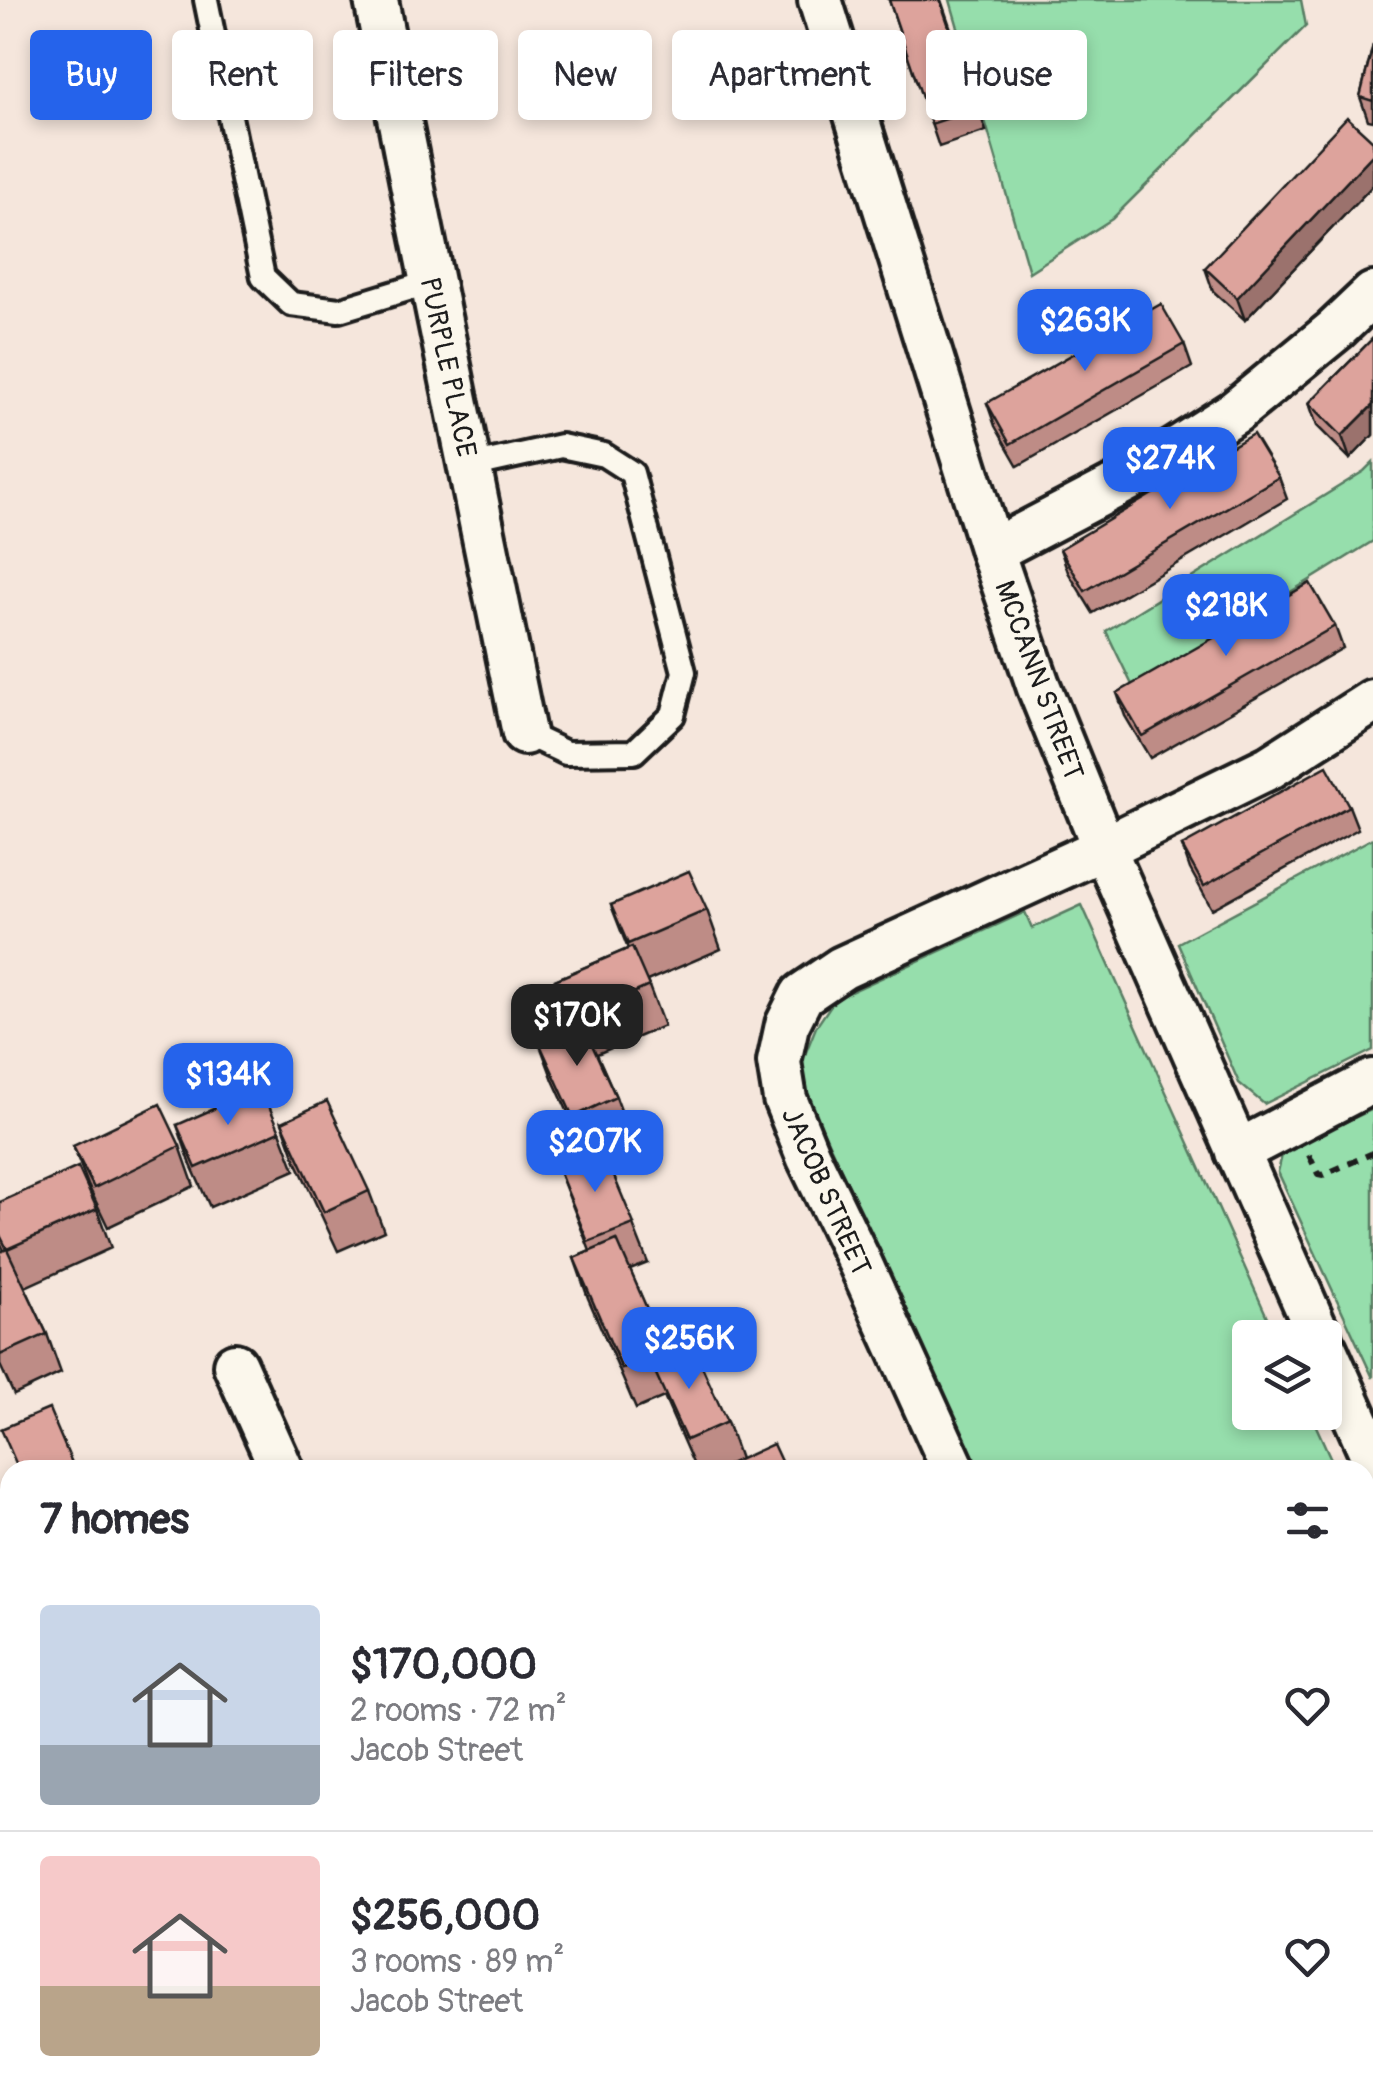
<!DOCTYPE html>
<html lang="en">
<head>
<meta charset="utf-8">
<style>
  body { margin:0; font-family:Pangolin,sans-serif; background:#f2f2f3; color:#2b2b33; height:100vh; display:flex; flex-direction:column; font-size:38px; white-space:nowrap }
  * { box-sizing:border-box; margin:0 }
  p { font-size:32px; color:#7c7c81 }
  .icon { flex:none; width:55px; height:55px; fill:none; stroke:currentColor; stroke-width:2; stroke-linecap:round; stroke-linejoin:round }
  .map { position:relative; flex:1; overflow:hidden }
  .panel { position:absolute; left:0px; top:1460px; width:1375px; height:640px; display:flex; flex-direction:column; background:#fff; border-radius:30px 30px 0 0; box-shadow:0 5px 15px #0003 }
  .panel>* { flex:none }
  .hud { position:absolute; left:30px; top:30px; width:1315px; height:90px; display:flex; gap:20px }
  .tools { position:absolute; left:1232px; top:1320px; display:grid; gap:20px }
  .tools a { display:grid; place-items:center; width:110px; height:110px; border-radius:10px; background:#fff; box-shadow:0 5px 15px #0003; font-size:50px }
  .price { position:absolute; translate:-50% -85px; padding:0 22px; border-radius:20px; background:#2563eb; color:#fff; font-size:32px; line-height:65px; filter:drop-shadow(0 2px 5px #0008) }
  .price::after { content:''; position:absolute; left:50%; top:60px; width:30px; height:22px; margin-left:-15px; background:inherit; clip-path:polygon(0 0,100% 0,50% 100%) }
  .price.current { background:#222; color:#fff }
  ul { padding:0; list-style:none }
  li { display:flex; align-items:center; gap:30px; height:250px; padding:0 40px }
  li+li { border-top:2px solid #e1e1e2 }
  li span { display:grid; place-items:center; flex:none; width:280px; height:200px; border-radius:10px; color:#555 }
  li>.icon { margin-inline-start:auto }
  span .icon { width:120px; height:120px; fill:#fffc; stroke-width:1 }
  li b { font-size:42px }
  h2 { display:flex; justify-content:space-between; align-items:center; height:120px; padding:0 40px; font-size:42px }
  .chip { padding:0 35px; border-radius:10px; background:#fff; box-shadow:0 5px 15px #0003; font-size:35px; line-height:90px }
  .chip.current { background:#2563eb; color:#fff }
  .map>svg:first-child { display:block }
</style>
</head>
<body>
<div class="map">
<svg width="1373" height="2100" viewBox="0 0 1373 2100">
  <rect width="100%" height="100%" fill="#f5e6dc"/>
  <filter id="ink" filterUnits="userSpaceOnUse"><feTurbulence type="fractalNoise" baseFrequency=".01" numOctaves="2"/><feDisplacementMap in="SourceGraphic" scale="20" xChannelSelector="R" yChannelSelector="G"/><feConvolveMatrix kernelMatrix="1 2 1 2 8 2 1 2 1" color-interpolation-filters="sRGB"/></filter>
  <g filter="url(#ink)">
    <g fill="#96deac" stroke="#597d64" stroke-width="2.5">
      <polygon points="950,0 1301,0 1306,26 1112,219 1029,272"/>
      <polygon points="1373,462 1373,541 1134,689 1106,631 1364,471"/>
      <polygon points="1373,838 1373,1050 1264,1104 1239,1083 1178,943"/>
      <polygon points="1082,905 1276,1337 1250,1338 1250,1412 1310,1413 1336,1470 978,1470 807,1095 802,1062 816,1027 835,999 1025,912 1032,928"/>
      <polygon points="1373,1109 1373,1378 1278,1172 1282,1155 1311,1138"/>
      <polygon points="1365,1535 1373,1553 1373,1728 1365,1731"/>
    </g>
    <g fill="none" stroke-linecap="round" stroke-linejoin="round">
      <defs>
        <g id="lane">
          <polyline points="206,0 263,277 291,304 339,310 431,282"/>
          <polyline points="470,466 561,446 604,455 632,473 684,672 673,715 634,752 566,753 524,733"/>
        </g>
        <g id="street">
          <polyline points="376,0 416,204 524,733"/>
          <polyline points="820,0 992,551 1038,685 1104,848 1320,1338"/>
          <polyline points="992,551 1133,477 1235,412 1335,330 1373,294"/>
          <polyline points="1237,1152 1373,1081"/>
          <polyline points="1325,1349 1373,1457"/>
          <polyline points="235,1365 282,1470"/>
          <polyline points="954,1470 860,1263 808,1156 785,1099 779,1062 787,1025 802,995 842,968 1104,848 1270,767 1373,701"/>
          <polyline points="1365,1790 1373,1786"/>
          <polyline points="559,2090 563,2100"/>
          <polyline points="682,2100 704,2090"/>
        </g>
      </defs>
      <use href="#lane" stroke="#1c1c1c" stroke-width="30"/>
      <use href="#street" stroke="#1c1c1c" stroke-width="50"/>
      <polyline stroke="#1c1c1c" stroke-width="6" stroke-dasharray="10 8" stroke-linecap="butt" points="1309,1155 1318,1174 1323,1175 1373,1153"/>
      <use href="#lane" stroke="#fbf7ec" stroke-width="22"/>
      <use href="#street" stroke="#fbf7ec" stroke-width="42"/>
    </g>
    <g fill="#be8c86" stroke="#1c1c1c" stroke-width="2.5">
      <polygon points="889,0 941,0 986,131 939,147"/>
      <polygon points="1373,45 1373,121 1368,120 1360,97"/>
      <polygon points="1373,141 1373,185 1245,320 1213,291 1205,268"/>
      <polygon points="1373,338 1373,435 1350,459 1317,426 1309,403"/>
      <polygon points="1184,344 1192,367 1018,466 995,426 987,403"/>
      <polygon points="1279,477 1287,499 1093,613 1068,572 1060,549"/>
      <polygon points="1335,626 1343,648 1150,758 1125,716 1117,693"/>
      <polygon points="1349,806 1358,829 1212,909 1190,869 1182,846"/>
      <polygon points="611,905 707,910 721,949 647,981 664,1026 597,1054 616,1097 631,1137 603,1149 648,1263 630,1270 667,1356 727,1422 740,1459 722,1470 696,1470 664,1397 636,1409 588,1298 574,1258 590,1251 557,1166 587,1154 553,1080 538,1040 572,1025 555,980 628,949"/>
      <polygon points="282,1122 369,1191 384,1231 338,1251 296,1161"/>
      <polygon points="177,1125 280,1131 295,1170 210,1207 191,1165"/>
      <polygon points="73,1146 180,1146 194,1186 108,1227 88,1185"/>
      <polygon points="0,1202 97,1209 111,1248 25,1287 47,1334 61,1373 14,1395 0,1365 0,1252 4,1251 0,1242"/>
      <polygon points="1365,1866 1373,1867 1373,1907 1365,1910"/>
      <polygon points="1365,2044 1373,2062 1373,2091 1353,2100 1251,2100 1257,2090 1365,2090"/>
      <polygon points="140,2090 251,2090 255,2100 144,2100"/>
    </g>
    <g fill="#9b726d" stroke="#1c1c1c" stroke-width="2.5">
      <polygon points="1373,154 1373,185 1245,320 1237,298"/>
      <polygon points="1373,405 1373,435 1350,459 1342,436"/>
    </g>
    <g fill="#dda39c" stroke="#1c1c1c" stroke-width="2.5">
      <polygon points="889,0 940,0 977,109 931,124"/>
      <polygon points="1373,45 1373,101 1360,97"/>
      <polygon points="1347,117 1373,141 1373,154 1237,298 1205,268"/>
      <polygon points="1161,304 1184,344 1010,444 987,403"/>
      <polygon points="1373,338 1373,405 1342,436 1309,403"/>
      <polygon points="1253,434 1279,477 1085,591 1060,549"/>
      <polygon points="1310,583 1335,626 1142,736 1117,693"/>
      <polygon points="1327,766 1349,806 1204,886 1182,846"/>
      <polygon points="689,871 707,910 628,944 611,905"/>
      <polygon points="632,947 649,986 572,1020 555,980"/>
      <polygon points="581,1021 616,1097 573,1117 538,1040"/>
      <polygon points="261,1088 280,1131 196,1168 177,1125"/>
      <polygon points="327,1101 369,1191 324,1212 282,1122"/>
      <polygon points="160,1104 180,1146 94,1188 73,1146"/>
      <polygon points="602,1148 634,1224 588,1242 557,1166"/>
      <polygon points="78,1167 97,1209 7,1249 0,1235 0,1202"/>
      <polygon points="617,1240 665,1350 622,1369 574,1258"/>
      <polygon points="7,1249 47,1334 0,1355 0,1252"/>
      <polygon points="692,1344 727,1422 686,1440 651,1363"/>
      <polygon points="49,1409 75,1470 19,1470 1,1429"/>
      <polygon points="773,1444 785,1470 732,1470 729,1464"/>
      <polygon points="1371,1863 1373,1867 1373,1889 1365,1892 1365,1866"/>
      <polygon points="1365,2044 1373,2062 1373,2074 1365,2077"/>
      <polygon points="142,2090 188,2090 164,2100 147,2100"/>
      <polygon points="1257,2090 1335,2090 1312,2100 1251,2100 1248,2094"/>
    </g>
  </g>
  <g text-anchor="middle" stroke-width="8" stroke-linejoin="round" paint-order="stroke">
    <g font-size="28" fill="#1c1c1c" stroke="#fbf7ec">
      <text transform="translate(449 367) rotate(78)" y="10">PURPLE PLACE</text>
      <text transform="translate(1040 680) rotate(70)" y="10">MCCANN STREET</text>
      <text transform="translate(827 1191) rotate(66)" y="10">JACOB STREET</text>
    </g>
  </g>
</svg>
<div class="tools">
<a><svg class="icon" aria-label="layers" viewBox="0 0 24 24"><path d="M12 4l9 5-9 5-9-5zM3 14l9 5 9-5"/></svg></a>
</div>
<b class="price" style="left:1085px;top:374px">$263K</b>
<b class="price" style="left:1170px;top:512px">$274K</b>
<b class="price" style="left:1226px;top:659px">$218K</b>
<b class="price current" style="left:577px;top:1069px">$170K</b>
<b class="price" style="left:228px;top:1128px">$134K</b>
<b class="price" style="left:595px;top:1195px">$207K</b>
<b class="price" style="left:689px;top:1392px">$256K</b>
<div class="hud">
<a class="chip current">Buy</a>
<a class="chip">Rent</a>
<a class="chip">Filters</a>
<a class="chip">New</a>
<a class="chip">Apartment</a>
<a class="chip">House</a>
</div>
<section class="panel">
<h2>7 homes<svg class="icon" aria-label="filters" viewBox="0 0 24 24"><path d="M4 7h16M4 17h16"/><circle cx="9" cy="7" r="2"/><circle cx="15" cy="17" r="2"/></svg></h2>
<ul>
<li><span style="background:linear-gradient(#c9d6e8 70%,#9aa5b1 0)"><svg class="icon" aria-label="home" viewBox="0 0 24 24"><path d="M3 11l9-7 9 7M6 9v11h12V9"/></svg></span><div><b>$170,000</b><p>2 rooms · 72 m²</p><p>Jacob Street</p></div><svg class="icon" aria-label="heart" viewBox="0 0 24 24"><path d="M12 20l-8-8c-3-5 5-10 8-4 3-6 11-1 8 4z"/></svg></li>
<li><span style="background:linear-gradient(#f6c9c9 65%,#b9a48a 0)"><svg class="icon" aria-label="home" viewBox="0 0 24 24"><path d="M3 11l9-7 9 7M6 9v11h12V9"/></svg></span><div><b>$256,000</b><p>3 rooms · 89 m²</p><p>Jacob Street</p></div><svg class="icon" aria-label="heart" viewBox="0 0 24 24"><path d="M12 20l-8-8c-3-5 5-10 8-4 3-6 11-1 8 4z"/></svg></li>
</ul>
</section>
</div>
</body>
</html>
